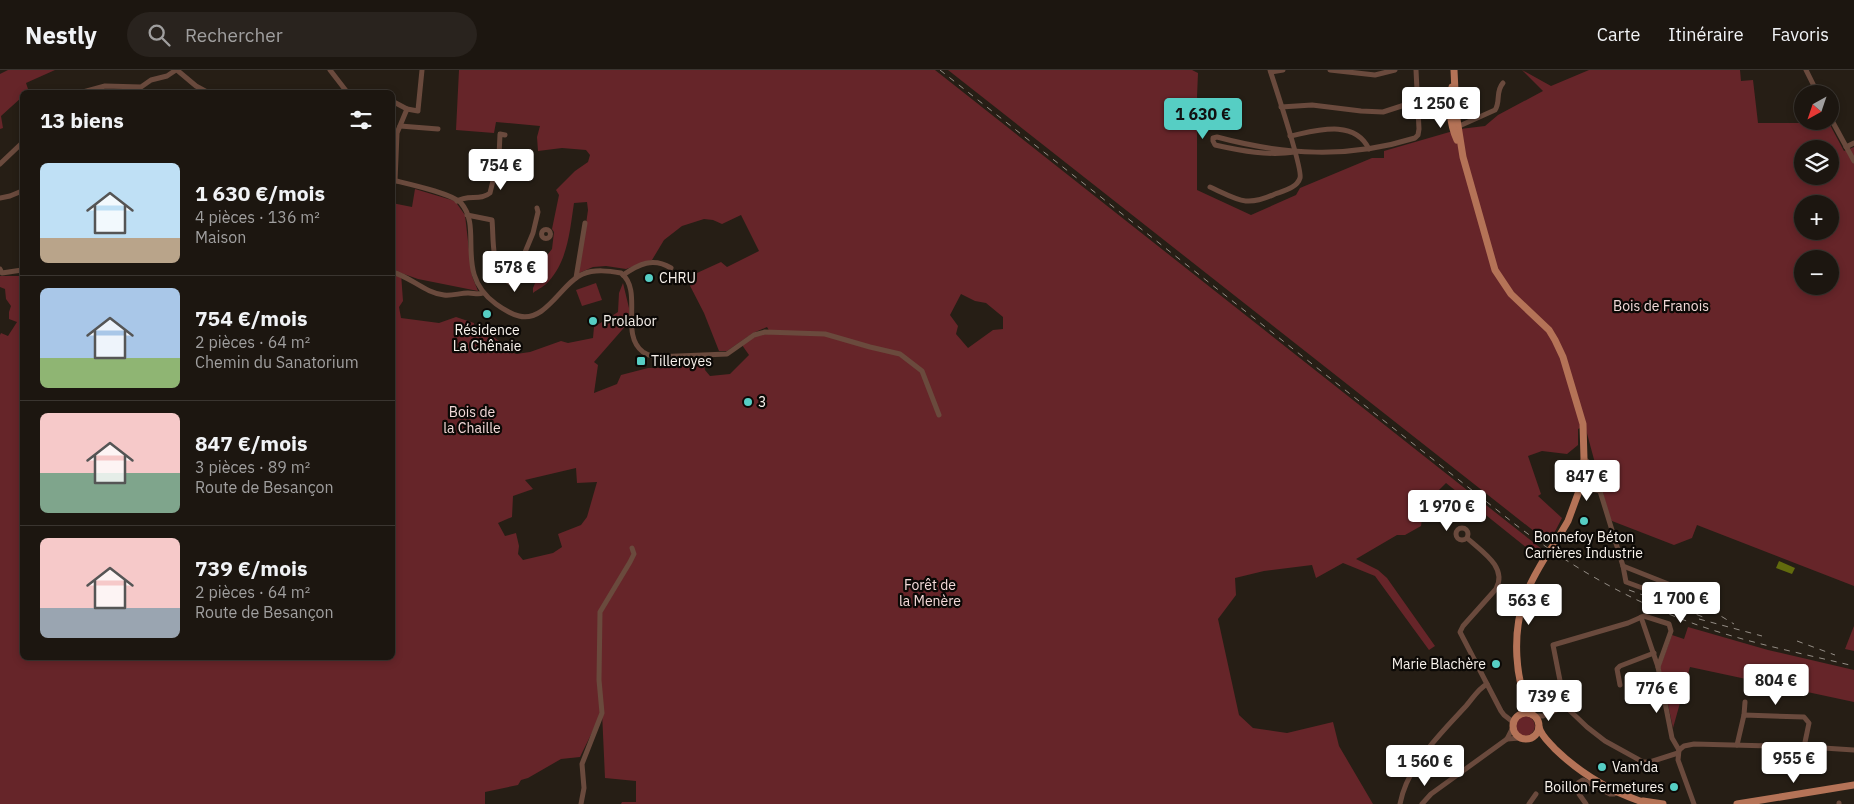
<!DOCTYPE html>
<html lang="fr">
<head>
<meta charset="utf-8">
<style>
  body { margin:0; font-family:"IBM Plex Sans",sans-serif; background:#29231e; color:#f1f3f6; height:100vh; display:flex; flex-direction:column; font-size:19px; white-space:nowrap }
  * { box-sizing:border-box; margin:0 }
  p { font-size:16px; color:#a09f9f }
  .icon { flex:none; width:28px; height:28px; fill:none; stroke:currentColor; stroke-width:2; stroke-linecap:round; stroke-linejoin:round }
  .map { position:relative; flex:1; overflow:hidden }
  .side { position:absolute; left:20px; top:20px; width:375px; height:570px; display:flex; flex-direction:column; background:#1c1610; border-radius:8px; box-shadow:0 2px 8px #0003,0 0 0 1px #3a3530 }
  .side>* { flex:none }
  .needle { width:32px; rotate:220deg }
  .controls { position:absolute; left:1794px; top:15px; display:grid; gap:10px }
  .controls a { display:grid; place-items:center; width:45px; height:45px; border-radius:50%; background:#1c1610; box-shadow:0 2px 8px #0003,0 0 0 1px #3a3530; font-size:25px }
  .price { position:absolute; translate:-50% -42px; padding:0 11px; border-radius:5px; background:#fff; color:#222; font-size:16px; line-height:32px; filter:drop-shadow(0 1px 2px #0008) }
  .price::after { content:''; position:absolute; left:50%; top:30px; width:15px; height:11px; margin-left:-8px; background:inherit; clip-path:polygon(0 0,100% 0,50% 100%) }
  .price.on { background:#56cec4; color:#111 }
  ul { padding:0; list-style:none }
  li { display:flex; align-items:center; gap:15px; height:125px; padding:0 20px }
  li+li { border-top:1px solid #3a3530 }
  li span { display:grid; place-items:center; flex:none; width:140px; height:100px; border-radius:8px; color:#555 }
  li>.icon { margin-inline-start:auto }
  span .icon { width:60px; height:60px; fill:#fffc; stroke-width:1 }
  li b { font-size:21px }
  h2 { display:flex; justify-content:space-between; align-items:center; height:60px; padding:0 20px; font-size:21px }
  header { display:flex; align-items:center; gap:30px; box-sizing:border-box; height:70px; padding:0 25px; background:#1c1610; border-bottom:1px solid #3a3530 }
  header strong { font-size:24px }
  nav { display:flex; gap:28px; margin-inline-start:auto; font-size:18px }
  .search { width:350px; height:45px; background:#29231e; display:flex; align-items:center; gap:12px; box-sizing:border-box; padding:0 18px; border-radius:28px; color:#a09f9f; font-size:19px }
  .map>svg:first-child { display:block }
</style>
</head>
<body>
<header>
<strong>Nestly</strong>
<div class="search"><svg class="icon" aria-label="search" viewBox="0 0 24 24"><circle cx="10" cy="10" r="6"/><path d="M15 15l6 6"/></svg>Rechercher</div>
<nav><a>Carte</a><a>Itinéraire</a><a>Favoris</a></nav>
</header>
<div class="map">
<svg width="1854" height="734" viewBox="0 0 1854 734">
  <rect width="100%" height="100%" fill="#261e15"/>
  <g fill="#662529" fill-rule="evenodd">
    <polygon points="8,0 55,0 26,13 29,22 22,22 22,27 1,46 3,58 0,59 0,4"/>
    <path d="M459,0H935L1543,480L1533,483L1446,413L1424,435L1421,456L1405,465H1397L1356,489L1378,500L1387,508L1435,576L1429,580L1375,506L1343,493L1316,508L1312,495L1264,501L1235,508L1236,525L1218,549L1239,645L1253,658L1287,663L1333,652L1339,676L1373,734H621L622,732H636V711L605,708L602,642L580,687L561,689L528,708L521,710L518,715L485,722V734H0V265L1,263L8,266L17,252L9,249V242L11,236L6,229L5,219L0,217V206H22V588H392V133L412,137L415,119L455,131L465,145L472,206L478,221L418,209L401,203L403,231L399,237L401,248L439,253L456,247L474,253L475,259L488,263L502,273L504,278L516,284L530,282L561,271L568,273L593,268L594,257L618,242L619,223L623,213L629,238V252L594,292L598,295L594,323L617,314L621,305L648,298L679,297V295L684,294L689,288H703L705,300L710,306L730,304L749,285L742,275C751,269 759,263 771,264L767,257L753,263L727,281H719L704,243L686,208L721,192L727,197L759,181L741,145L722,154L713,150L704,149L682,156L664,170L652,190L626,199L606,196L593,197L579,203L588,140L587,132L574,133C570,159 568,190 549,211C545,216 538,219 533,223V218L538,206L539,195L552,179L554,162L552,159L559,125L556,120L575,101L588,92L590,85L586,80L562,78L538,81L537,67L540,56L496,52L494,63L456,60ZM961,224L975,231L986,233L1003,247V259L993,260L968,278L956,264L958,256L950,245ZM576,398L577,413L597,412L587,447L581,455L558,464L562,477L553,483L523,490L518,484L519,476L516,463L505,466L498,453L512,447L513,426L533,419L525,410Z"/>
    <path d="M948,0H1192L1198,3L1197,27L1201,43L1197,57V120L1251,145L1296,125L1300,118L1372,88H1384V81L1460,59L1485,56L1498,45L1543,21L1522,0L1551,16L1589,0H1740L1741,11L1753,10L1758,53H1829L1844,81L1854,77V516L1697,455L1692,468L1674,475L1612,451L1610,449L1585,356L1578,359V375L1567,384L1542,381L1528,386L1541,424L1538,426L1562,448L1549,473ZM1802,79H1830V106H1802ZM1802,134H1830V161H1802ZM1802,189H1830V216H1802Z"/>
    <polygon points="596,213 602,230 582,236 576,220"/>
    <polygon points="1854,556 1854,581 1845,579"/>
    <polygon points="1688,557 1768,580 1854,600 1854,632 1690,597 1673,658 1660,597 1672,565 1684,569"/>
    <circle cx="1525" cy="656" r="10"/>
  </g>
  <g fill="#626b0d">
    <polygon points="1779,491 1795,498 1792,504 1776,498"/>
    <path d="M1543,622L1552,623L1554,631L1551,635L1539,639C1534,635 1535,630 1537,624Z"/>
  </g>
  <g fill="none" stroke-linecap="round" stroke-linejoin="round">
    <g stroke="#6a4a3d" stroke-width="5">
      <polyline points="177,0 196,16 207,22"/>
      <polyline points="330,0 347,22"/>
      <polyline points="1330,0 1375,5 1395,0"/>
      <polyline points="1806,0 1818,24"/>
      <polyline points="1271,2 1283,0"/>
      <polyline points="83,22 105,16 141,17 151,10 167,6 176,0"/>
      <polyline points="392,31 407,39 397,63 395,111"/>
      <polyline points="1281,37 1312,35 1361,41 1383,42 1417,31 1454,31"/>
      <polyline points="407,39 418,41 418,40 422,0"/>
      <polyline points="1830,47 1854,91"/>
      <polyline points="400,56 438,59"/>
      <path d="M1457,57L1495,40C1501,31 1495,22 1503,13"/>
      <path d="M1290,66C1315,61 1354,48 1369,79"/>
      <polyline points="1846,77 1854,73"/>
      <path d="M1295,82C1268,86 1242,81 1215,75L1213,71V68L1217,67C1284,85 1348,89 1415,68L1418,65L1419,59L1416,0"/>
      <polyline points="0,94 22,73"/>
      <path d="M392,110C408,114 451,123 461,133C484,159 453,203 496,234C503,239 510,244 519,246C546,253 562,212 583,204C595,199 609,201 621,203C644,221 619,264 643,282C646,284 651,286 654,287L727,284L754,265L765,262L825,264L870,277L900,284L922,301L939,345"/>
      <path d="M1210,117C1237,129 1245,138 1275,124C1283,121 1297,118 1300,108C1303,99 1275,16 1270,0"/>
      <polyline points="0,128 10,126 22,121"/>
      <path d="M457,131C467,124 481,131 490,123L499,86L500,64L505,65"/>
      <path d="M467,145L492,150C494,170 490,204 512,214L517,210L523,187L533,163L538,142L537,138"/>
      <circle cx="546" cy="164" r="4.5"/>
      <polyline points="0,199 2,203 22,200"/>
      <path d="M392,202C411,207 425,223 444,225C452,226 460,223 468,223C474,223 478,225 483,223"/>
      <path d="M623,205C639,194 653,187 671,198"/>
      <polyline points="576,208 585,153"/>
      <polyline points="1584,389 1592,395 1623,496 1626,512 1700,539"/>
      <polyline points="1579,421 1587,418 1600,421"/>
      <circle cx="1462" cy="464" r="6"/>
      <path d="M1467,468C1481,481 1508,497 1496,519L1463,556L1460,562L1501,641L1504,645L1513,652"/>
      <polyline points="1623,496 1686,521"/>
      <polyline points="1641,547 1658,597 1672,668 1679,680"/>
      <polyline points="1658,597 1671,561 1669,554 1644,546 1628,553 1553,575 1565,636 1587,657 1605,671 1643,692 1650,692 1678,683"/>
      <polyline points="1620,615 1617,599 1620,596 1654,583"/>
      <polyline points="1744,645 1745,632"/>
      <polyline points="1535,646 1543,646 1565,636"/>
      <polyline points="1507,669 1520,668"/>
      <polyline points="1737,675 1744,645 1804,647 1809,653 1804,677"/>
      <polyline points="1679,680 1684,676 1694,674 1808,677 1854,680"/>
      <polyline points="1679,680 1678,690 1694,734"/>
      <polyline points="581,734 584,718 582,694 602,643 599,610 600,542 630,492 634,484 632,478"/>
      <path d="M1400,734C1407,696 1440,664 1466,636C1473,628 1478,619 1487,614"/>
      <polyline points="1422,734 1431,724 1507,669 1513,657"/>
      <polyline points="1529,734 1536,724"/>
      <polyline points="1586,734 1579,724 1578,713 1583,710 1610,724 1614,724 1618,722"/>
      <polyline points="1839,734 1839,733"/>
    </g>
    <g stroke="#b57357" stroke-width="7">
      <polyline points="1454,0 1456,43 1463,87 1495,200 1511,224 1549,260 1555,270 1563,287 1583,354 1584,389 1579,421 1568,451 1555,473"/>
      <path d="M1452,17C1449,36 1449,52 1457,70"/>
      <circle cx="1526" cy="656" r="13"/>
      <path d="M1532,644C1514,611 1512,562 1525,527C1530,512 1538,499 1546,486"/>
      <path d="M1539,657C1541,666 1549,672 1555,679C1582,705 1613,723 1649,734"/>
      <polyline points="1643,731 1663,734"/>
      <polyline points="1737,734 1854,715"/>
    </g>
    <g stroke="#948d85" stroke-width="1" stroke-dasharray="6 6" stroke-linecap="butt">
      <path d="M940,0L1516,455C1570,496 1628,530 1692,553C1744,572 1800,583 1854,596"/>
      <polyline points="1629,520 1706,548"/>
      <polyline points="1685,529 1705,540"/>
      <polyline points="1701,534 1734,554"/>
      <polyline points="1699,549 1762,566"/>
      <polyline points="1797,571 1835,585"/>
    </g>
    <polyline stroke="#b57357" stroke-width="7" points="1546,486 1555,473"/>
  </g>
  <g fill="#56cec4" stroke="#0c0906" stroke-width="2">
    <circle cx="649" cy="208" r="5"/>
    <circle cx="487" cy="244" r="5"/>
    <circle cx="593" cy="251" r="5"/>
    <rect x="636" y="286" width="10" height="10" rx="2.5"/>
    <circle cx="748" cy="332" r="5"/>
    <circle cx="1584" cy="451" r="5"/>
    <circle cx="1496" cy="594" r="5"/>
    <circle cx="1602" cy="697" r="5"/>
    <circle cx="1674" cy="717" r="5"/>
  </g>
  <g text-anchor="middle" stroke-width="4.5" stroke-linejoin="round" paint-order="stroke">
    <g font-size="14" fill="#f8f2ec" stroke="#0c0906" text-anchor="start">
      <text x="659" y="213">CHRU</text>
      <text x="603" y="256">Prolabor</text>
      <text x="487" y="265" text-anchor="middle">Résidence<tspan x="487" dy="16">La Chênaie</tspan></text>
      <text x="651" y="296">Tilleroyes</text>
      <text x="758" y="337">3</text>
      <text x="1584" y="472" text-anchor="middle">Bonnefoy Béton<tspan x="1584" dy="16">Carrières Industrie</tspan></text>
      <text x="1486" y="599" text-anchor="end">Marie Blachère</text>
      <text x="1612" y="702">Vam'da</text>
      <text x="1664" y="722" text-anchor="end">Boillon Fermetures</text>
    </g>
    <g font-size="14" fill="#f3dad9" stroke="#0c0906">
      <text x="1661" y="241">Bois de Franois</text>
      <text x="472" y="347">Bois de<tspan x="472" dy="16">la Chaille</tspan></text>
      <text x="930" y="520">Forêt de<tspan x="930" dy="16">la Menère</tspan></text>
    </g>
  </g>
</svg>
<div class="controls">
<a><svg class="needle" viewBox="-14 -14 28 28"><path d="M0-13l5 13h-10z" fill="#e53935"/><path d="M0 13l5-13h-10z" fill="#a09f9f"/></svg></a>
<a><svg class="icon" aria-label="layers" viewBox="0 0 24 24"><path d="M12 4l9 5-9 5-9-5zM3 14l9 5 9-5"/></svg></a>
<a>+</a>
<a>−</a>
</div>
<b class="price" style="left:1441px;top:59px">1 250 €</b>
<b class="price on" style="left:1203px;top:70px">1 630 €</b>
<b class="price" style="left:501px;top:121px">754 €</b>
<b class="price" style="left:515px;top:223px">578 €</b>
<b class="price" style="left:1587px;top:432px">847 €</b>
<b class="price" style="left:1447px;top:462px">1 970 €</b>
<b class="price" style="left:1681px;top:554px">1 700 €</b>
<b class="price" style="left:1529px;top:556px">563 €</b>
<b class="price" style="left:1776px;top:636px">804 €</b>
<b class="price" style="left:1657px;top:644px">776 €</b>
<b class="price" style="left:1549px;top:652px">739 €</b>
<b class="price" style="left:1794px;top:714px">955 €</b>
<b class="price" style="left:1425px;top:717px">1 560 €</b>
<section class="side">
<h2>13 biens<svg class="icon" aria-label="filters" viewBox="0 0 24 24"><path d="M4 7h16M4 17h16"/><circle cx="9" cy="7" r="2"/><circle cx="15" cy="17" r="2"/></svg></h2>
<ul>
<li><span style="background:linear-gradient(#bfe0f5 75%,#b9a48a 0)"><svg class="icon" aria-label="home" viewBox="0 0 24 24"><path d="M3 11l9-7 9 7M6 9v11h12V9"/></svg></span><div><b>1 630 €/mois</b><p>4 pièces · 136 m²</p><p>Maison</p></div></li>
<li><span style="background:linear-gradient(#a9c7e8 70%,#8fb573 0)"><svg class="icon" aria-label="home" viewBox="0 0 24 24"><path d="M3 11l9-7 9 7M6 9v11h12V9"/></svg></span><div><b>754 €/mois</b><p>2 pièces · 64 m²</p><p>Chemin du Sanatorium</p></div></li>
<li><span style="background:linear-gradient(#f6c9c9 60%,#7fa58c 0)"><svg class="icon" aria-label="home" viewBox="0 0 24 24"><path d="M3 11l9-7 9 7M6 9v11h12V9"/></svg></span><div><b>847 €/mois</b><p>3 pièces · 89 m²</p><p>Route de Besançon</p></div></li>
<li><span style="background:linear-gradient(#f6c9c9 70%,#9aa5b1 0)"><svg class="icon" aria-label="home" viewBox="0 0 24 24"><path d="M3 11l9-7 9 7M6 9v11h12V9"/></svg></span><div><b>739 €/mois</b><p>2 pièces · 64 m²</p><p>Route de Besançon</p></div></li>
</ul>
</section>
</div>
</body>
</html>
